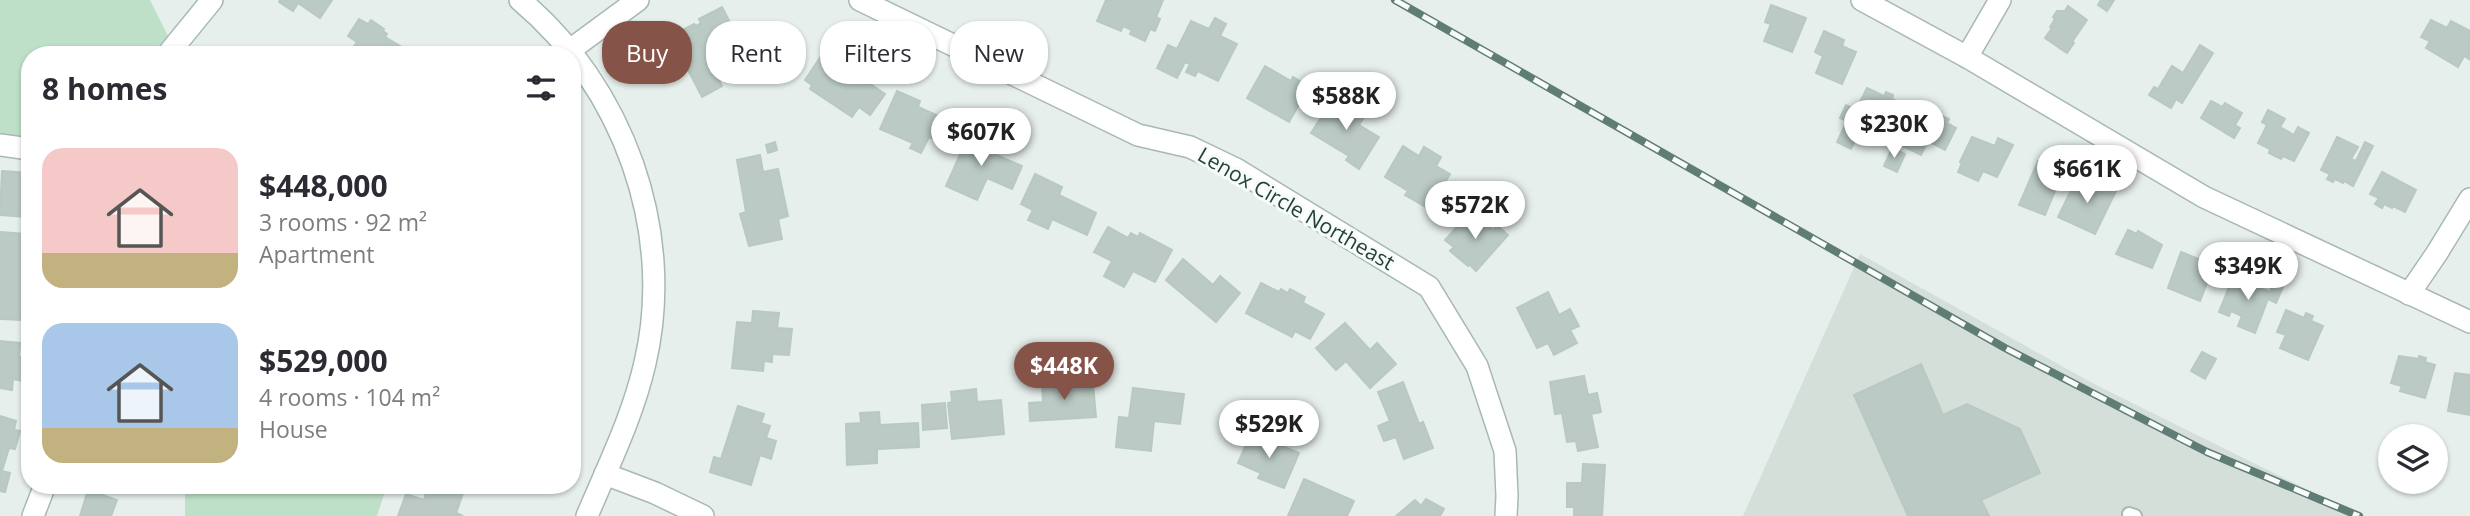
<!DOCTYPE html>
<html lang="en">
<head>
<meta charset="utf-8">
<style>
  body { margin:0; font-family:"Open Sans",sans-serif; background:#f2f2f3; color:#2b2b33; height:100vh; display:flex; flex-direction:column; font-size:26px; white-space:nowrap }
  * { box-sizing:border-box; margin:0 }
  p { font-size:23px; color:#7c7c81 }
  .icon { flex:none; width:38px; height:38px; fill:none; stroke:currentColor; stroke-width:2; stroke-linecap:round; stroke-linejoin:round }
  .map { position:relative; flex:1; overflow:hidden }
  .drawer { position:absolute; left:21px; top:46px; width:560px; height:448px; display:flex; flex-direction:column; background:#fff; border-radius:28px; box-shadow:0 2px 5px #0004 }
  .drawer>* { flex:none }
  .banner { position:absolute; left:602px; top:21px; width:665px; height:63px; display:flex; gap:14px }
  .buttons { position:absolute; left:2378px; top:424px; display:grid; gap:14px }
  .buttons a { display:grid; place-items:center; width:70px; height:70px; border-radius:50%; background:#fff; box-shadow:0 2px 5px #0004; font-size:35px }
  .price { position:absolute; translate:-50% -60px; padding:0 16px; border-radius:24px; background:#fff; color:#222; font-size:23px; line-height:46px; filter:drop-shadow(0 2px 4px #0008) }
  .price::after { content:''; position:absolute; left:50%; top:42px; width:21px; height:16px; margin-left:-10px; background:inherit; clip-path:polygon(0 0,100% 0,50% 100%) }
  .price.selected { background:#855347; color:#fff }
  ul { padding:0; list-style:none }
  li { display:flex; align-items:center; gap:21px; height:175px; padding:0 21px }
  li span { display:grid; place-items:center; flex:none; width:196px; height:140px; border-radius:21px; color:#555 }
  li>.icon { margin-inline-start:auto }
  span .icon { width:84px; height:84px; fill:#fffc; stroke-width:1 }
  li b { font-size:30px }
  h2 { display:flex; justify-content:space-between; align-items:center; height:84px; padding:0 21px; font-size:30px }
  .tag { padding:0 24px; border-radius:28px; background:#fff; box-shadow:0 2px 5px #0004; font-size:24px; line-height:63px }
  .tag.selected { background:#855347; color:#fff }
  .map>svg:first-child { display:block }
</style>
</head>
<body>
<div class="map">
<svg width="2470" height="516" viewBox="0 0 2470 516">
  <rect width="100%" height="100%" fill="#e6efeb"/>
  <polygon fill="#d4dfda" points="1860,254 2098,386 2361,516 1743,516"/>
  <g fill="#bfe0c8">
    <polygon points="0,0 150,0 177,54 30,54 30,139 0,134"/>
    <polygon points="185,485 387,485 377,516 185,516"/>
  </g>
  <g fill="#bbcac4" stroke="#b8c9c2" stroke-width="2">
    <polygon points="280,0 332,0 320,18 298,3 293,11 279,2"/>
    <polygon points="1106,0 1163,0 1156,17 1160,19 1155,31 1150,29 1145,41 1130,34 1132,30 1123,26 1121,31 1097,21"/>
    <polygon points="2101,0 2114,0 2107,11 2098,5"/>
    <polygon points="1771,5 1806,18 1792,52 1764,41 1771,24 1765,22"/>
    <polygon points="2068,6 2087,20 2072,42 2074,43 2067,53 2045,38 2052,28 2050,27 2055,19 2053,17 2057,11 2065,11"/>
    <polygon points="722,7 738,38 712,51 724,74 718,78 722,86 702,97 672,39 682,34 681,31 694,24 696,26 701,23 699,19"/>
    <polygon points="1215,18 1226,24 1220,36 1237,44 1218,81 1198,71 1195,76 1186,72 1190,64 1185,62 1177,78 1157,68 1168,45 1177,49 1191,21 1209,29"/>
    <polygon points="359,19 368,24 371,20 384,29 383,31 387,34 385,37 410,52 409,54 350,52 357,42 348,36"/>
    <polygon points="2431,20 2447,28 2451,21 2470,31 2469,59 2464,56 2458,67 2426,48 2430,41 2421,37"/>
    <polygon points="1824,31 1844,40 1842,46 1856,52 1842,84 1816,73 1823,56 1815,52"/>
    <polygon points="2200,45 2213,53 2182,103 2176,99 2171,108 2149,95 2154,87 2158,89 2172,66 2183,73"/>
    <polygon points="825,50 850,66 848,69 885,94 870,115 859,107 852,117 810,89 812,85 805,80"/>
    <polygon points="1265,66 1291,81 1293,77 1309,87 1289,122 1247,98"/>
    <polygon points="1867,88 1884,96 1886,92 1893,95 1892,99 1901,103 1885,135 1874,130 1872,134 1861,129 1851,149 1837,142 1847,121 1840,118 1846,105 1856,110"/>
    <polygon points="897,91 920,101 918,107 959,125 952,139 942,135 939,142 929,137 921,153 910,148 913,143 880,129"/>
    <polygon points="1332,101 1344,109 1349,101 1367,112 1359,125 1379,137 1359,169 1346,160 1349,156 1311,133"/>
    <polygon points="2211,101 2222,107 2225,103 2242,113 2235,125 2240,128 2234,138 2201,118"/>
    <polygon points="2268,110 2285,119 2280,127 2294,135 2298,127 2309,133 2294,161 2283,156 2281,159 2269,153 2270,149 2258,143 2267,125 2262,122"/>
    <polygon points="1920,112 1940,121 1942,116 1949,119 1947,123 1956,128 1945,150 1928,141 1921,155 1903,146"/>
    <polygon points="970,132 998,145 994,154 1022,166 1012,189 987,178 977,200 946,186"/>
    <polygon points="1972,137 1995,146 1998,138 2013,145 1997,177 1983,171 1978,181 1958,172 1962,163 1960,162"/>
    <polygon points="2337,137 2358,147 2351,159 2356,161 2365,142 2373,146 2353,186 2344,181 2343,183 2335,179 2333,182 2327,179 2330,174 2321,170"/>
    <polygon points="775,142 777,150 768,153 766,145"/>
    <polygon points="1403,146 1419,156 1424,147 1441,157 1436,166 1450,174 1429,209 1405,195 1408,191 1385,177"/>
    <polygon points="1892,148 1905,154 1897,172 1884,166"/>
    <polygon points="760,155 763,172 778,169 788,216 778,219 782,239 749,246 740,214 746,212 737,160"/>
    <polygon points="2038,161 2058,170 2050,189 2055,191 2045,215 2019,205"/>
    <polygon points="2,171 30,173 30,207 27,206 26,217 0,215"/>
    <polygon points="2382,172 2416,190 2405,212 2393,206 2392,208 2384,204 2382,208 2375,204 2379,198 2370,194"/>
    <polygon points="1035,174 1062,187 1059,195 1096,213 1087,235 1052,219 1048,229 1028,220 1033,210 1021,204"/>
    <polygon points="2077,178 2095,187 2097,183 2116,191 2095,234 2058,217"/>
    <polygon points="1471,211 1493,230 1497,225 1508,235 1476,271 1469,264 1468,266 1450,251 1454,247 1445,240"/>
    <polygon points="1108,227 1128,238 1131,233 1138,237 1140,233 1172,250 1155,282 1133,271 1124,287 1104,276 1112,261 1094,252"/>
    <polygon points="2128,230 2137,234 2138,231 2162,245 2152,268 2116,254"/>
    <polygon points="0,232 26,234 25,246 30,247 30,263 25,263 23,287 30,288 29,312 22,311 21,320 0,319"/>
    <polygon points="2181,252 2214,265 2200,301 2168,288"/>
    <polygon points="1183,259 1213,285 1220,276 1240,293 1216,322 1166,280"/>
    <polygon points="572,268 576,308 572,308"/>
    <polygon points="2233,277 2270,292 2274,283 2283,287 2276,303 2268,299 2255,333 2238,326 2242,316 2231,311 2229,316 2219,312"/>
    <polygon points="1261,283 1279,292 1281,289 1288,293 1290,289 1305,297 1303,303 1324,314 1310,339 1295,331 1292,337 1246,313"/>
    <polygon points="1548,292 1559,315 1570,309 1579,326 1570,330 1577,343 1554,355 1548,343 1537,348 1517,308"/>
    <polygon points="2286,310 2304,318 2306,313 2313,316 2311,321 2323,326 2308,360 2280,348 2286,335 2277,332"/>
    <polygon points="753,311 779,313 777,328 792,329 789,355 772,354 772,362 764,361 763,371 732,368 737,322 752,323"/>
    <polygon points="1345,323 1370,350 1377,343 1396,364 1370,388 1346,361 1336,370 1316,348"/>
    <polygon points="0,341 20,343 19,357 26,357 23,381 13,379 12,390 0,388"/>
    <polygon points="2202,352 2216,359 2205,379 2191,371"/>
    <polygon points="2399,356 2419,359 2419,356 2426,358 2425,362 2435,365 2425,398 2400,391 2402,386 2391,383"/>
    <polygon points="1921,364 1943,415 1967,404 2020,429 2040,473 1981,500 1989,516 1908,516 1854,395"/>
    <polygon points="2455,373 2470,375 2470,415 2448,411"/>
    <polygon points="1584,376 1588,395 1597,393 1601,412 1591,414 1598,447 1578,451 1576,441 1567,442 1562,413 1555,414 1550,382"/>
    <polygon points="1071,381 1071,385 1093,384 1096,417 1030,421 1029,403 1043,402 1042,383"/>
    <polygon points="1403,382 1419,424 1423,422 1433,448 1404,459 1396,437 1384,441 1378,426 1390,421 1378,392"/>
    <polygon points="1133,388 1184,394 1180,424 1154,421 1151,451 1116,447 1119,417 1129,418"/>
    <polygon points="976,389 977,402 1001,400 1004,434 952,439 948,403 952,402 951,392"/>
    <polygon points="945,403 947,428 923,430 922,405"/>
    <polygon points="738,406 764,414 761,423 770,426 766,438 776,441 771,459 760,455 751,485 710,472 714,457 721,459"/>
    <polygon points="879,412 880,425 918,423 919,447 877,449 877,463 847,465 846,424 861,423 860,413"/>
    <polygon points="0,416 16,421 14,430 20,431 15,449 9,448 2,471 10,473 5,492 0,491"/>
    <polygon points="1251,433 1299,453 1284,488 1258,478 1261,473 1238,463"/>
    <polygon points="1583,464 1605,465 1602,516 1574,516 1574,507 1567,507 1567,483 1582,483"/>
    <polygon points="1304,479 1354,501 1347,516 1288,516"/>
    <polygon points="436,485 466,485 456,513 463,516 398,516 406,494 424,500 427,489 434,491"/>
    <polygon points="88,490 117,500 111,516 80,516"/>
    <polygon points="1426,499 1444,509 1440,516 1396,516 1415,500 1421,506"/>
  </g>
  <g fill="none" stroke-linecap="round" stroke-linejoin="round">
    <defs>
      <polyline id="service" points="2129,514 2135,516"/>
      <g id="minor">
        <path d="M520,0C623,86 676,231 645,363C633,416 608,466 587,516"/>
        <polyline points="860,0 1138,135 1190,147 1236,169 1429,287 1477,366 1505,451 1507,496 1506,516"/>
        <polyline points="1862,0 1967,57 2204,197 2470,322"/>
        <polyline points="570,50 638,0"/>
        <polyline points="168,54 212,0"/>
        <polyline points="1967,57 2000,0"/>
        <polyline points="0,145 30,149"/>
        <polyline points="2409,294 2437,253 2470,199"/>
        <polyline points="605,474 655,493 703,516"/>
        <polyline points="33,516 45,485"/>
      </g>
    </defs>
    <use href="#service" stroke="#a8b8b2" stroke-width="16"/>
    <use href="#minor" stroke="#a8b8b2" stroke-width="24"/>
    <use href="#service" stroke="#fff" stroke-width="12"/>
    <use href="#minor" stroke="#fff" stroke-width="21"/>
    <defs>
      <polyline id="rail" points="1395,0 2005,348 2207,452 2359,516"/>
    </defs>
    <use href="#rail" stroke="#5f7d75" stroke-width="8"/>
    <use href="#rail" stroke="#f7fbf9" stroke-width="5" stroke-dasharray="16" stroke-linecap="butt"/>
  </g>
  <g text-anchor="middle" stroke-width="6" stroke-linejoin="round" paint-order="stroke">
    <g font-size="21" fill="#24423a" stroke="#f7fbf9">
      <text transform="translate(1296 209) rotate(30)" y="7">Lenox Circle Northeast</text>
    </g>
  </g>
</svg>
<div class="buttons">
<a><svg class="icon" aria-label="layers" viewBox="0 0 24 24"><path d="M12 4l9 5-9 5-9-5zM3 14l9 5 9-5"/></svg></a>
</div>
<b class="price" style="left:1346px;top:132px">$588K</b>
<b class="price" style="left:1894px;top:160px">$230K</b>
<b class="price" style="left:981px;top:168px">$607K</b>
<b class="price" style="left:2087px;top:205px">$661K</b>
<b class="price" style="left:1475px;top:241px">$572K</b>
<b class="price" style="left:2248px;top:302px">$349K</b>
<b class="price selected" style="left:1064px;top:402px">$448K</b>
<b class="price" style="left:1269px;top:460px">$529K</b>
<div class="banner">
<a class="tag selected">Buy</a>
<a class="tag">Rent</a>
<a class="tag">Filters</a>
<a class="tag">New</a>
</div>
<section class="drawer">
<h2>8 homes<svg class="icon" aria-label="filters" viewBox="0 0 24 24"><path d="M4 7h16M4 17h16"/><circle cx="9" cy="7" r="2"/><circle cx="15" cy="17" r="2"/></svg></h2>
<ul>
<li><span style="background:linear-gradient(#f6c9c9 75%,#c2b280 0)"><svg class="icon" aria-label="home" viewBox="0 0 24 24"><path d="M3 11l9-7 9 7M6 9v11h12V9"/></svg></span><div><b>$448,000</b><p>3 rooms · 92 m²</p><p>Apartment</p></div></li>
<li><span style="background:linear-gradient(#a9c7e8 75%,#c2b280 0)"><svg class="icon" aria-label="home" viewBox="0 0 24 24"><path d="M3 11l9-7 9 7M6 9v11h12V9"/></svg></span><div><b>$529,000</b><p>4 rooms · 104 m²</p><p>House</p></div></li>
</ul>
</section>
</div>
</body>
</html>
